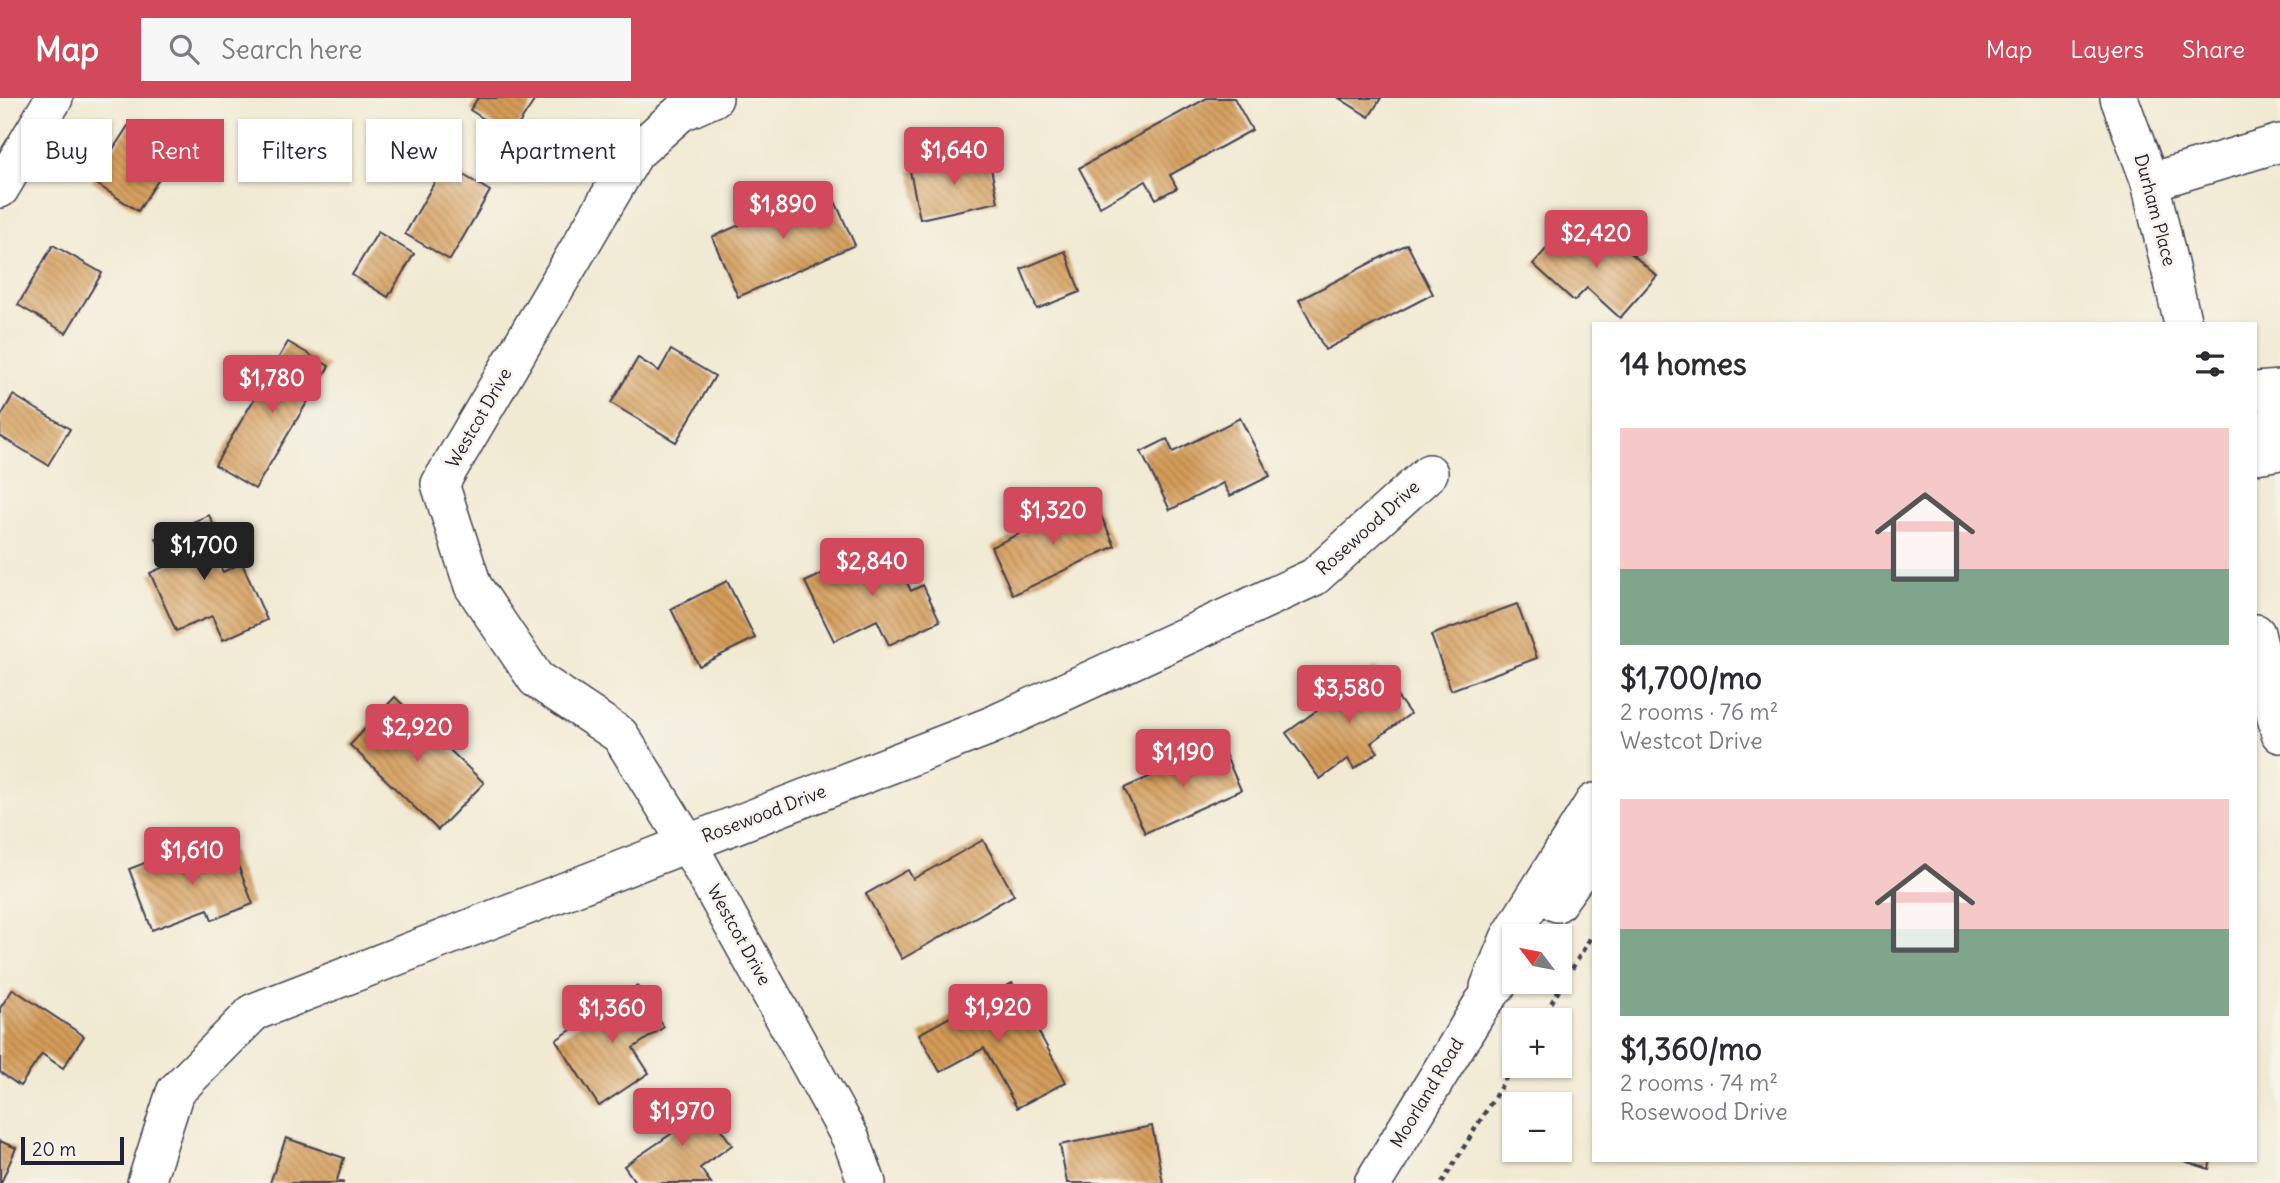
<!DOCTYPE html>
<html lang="en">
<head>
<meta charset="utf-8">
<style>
  body { margin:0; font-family:Delius,sans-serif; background:#f7f7f7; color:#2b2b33; height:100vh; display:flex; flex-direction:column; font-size:26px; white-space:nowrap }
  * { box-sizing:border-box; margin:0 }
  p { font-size:23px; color:#7c7c81 }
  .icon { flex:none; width:38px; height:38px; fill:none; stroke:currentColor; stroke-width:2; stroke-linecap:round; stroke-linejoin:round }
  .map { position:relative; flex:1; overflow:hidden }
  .side { position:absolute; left:1592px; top:224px; width:665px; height:840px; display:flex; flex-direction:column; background:#fff; border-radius:0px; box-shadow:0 2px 5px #0004 }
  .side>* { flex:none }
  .guide { position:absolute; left:21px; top:21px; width:665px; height:63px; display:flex; gap:14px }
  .needle { width:46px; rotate:302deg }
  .fabs { position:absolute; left:1502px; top:826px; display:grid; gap:14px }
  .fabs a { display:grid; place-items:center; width:70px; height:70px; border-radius:0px; background:#fff; box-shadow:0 2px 5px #0004; font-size:35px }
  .scale { position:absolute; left:21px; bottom:18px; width:103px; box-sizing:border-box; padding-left:7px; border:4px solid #22223b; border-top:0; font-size:19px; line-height:24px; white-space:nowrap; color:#22223b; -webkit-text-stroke:5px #f7f3e8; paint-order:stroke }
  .price { position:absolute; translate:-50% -60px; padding:0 16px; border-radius:7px; background:#d1495b; color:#fff; font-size:23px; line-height:46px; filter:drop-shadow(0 2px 4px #0008) }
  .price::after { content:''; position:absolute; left:50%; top:42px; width:21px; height:16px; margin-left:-10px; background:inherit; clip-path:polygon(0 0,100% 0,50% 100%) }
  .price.current { background:#222; color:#fff }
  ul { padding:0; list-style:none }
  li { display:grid; align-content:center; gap:14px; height:371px; padding:0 28px }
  li span { display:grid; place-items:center; height:217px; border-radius:0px; color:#555 }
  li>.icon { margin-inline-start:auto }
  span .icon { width:126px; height:126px; fill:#fffc; stroke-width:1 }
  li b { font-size:30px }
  h2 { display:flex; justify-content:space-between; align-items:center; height:84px; padding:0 28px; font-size:30px }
  .chip { padding:0 24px; border-radius:0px; background:#fff; box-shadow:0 2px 5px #0004; font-size:24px; line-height:63px }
  .chip.current { background:#d1495b; color:#fff }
  header { display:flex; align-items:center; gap:42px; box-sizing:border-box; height:98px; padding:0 35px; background:#d1495b; color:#fff }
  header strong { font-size:33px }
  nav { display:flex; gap:38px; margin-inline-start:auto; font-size:24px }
  .search { width:490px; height:63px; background:#f7f7f7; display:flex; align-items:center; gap:18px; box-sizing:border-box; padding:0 24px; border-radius:0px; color:#7c7c81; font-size:26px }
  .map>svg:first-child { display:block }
</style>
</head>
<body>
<header>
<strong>Map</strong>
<div class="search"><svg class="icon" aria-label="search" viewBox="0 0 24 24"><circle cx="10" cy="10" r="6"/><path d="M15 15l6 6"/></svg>Search here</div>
<nav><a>Map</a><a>Layers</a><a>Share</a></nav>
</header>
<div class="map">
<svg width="2280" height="1085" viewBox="0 0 2280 1085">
  <defs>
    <pattern id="building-back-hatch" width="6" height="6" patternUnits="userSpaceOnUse" patternTransform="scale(1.75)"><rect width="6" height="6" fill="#d49c59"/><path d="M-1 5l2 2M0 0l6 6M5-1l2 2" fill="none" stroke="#ac7f4b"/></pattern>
  </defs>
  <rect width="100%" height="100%" fill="#f7f3e8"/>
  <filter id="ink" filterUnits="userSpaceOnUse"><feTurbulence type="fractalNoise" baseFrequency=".0143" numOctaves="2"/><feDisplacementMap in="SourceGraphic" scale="14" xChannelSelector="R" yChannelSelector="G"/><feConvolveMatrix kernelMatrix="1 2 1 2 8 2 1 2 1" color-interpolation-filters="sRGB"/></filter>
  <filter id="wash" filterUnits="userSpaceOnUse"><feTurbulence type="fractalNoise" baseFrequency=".00686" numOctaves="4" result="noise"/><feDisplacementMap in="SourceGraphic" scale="28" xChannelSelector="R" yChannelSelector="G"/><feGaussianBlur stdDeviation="1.57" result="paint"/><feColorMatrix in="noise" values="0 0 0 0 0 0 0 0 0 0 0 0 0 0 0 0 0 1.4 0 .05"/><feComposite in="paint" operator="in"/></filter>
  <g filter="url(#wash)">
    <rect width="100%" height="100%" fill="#f1ead3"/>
    <g id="blocks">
      <g fill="url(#building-back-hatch)">
        <polygon points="478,0 536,0 511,38 470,12"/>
        <polygon points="1207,0 1234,0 1252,32 1170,77 1177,90 1156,101 1146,83 1100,109 1079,70"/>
        <polygon points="1339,0 1381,0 1369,19"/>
        <polygon points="130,25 176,55 138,113 92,83"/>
        <polygon points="988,56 998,104 920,121 910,73"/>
        <polygon points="445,66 490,93 450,162 405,136"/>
        <polygon points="828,88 855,147 738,199 712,139"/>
        <polygon points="1600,128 1657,178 1620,220 1587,190 1574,203 1533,166 1561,134 1580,151"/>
        <polygon points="378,134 414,156 388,199 352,177"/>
        <polygon points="1407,146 1433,196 1325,252 1299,202"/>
        <polygon points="53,147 102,175 66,235 18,207"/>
        <polygon points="1065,153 1080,194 1037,211 1021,171"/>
        <polygon points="288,244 329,268 255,391 215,367"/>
        <polygon points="671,252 715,278 676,344 611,305 638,260 659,273"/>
        <polygon points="13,297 70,331 48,367 0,338 0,320"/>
        <polygon points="1240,320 1270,378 1230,398 1223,385 1170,412 1141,354 1167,341 1173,354"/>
        <polygon points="1093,401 1115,448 1013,497 991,449"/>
        <polygon points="209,417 225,451 214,456 223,474 242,465 267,522 223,542 212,518 176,533 150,475 168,467 156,440"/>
        <polygon points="888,445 911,493 923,487 940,523 889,547 877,522 834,543 805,484"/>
        <polygon points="727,483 755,540 699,568 671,511"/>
        <polygon points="1517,506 1537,560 1451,592 1431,537"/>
        <polygon points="1376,569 1410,616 1371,645 1378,654 1354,671 1348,661 1320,681 1286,635"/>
        <polygon points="395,599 484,685 438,732 350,647"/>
        <polygon points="1221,647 1241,692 1145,735 1124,690"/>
        <polygon points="983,742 1014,797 902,861 866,796 908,772 913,781"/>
        <polygon points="229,744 253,806 212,822 208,811 152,832 129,771 155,761 159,772"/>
        <polygon points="1012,885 1066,984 1017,1010 984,950 940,974 919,936"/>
        <polygon points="637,888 664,929 633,950 649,975 599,1008 556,942"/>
        <polygon points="13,891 84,938 63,970 42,956 20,988 0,974 0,910"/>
        <polygon points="697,997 732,1047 700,1070 711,1085 636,1085 624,1068 674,1034 664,1020"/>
        <polygon points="1152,1028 1163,1085 1067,1085 1060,1047"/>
        <polygon points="286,1040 344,1060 337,1082 344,1085 270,1085"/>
        <polygon points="0,1043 16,1050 1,1085 0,1085"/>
        <polygon points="2181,1062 2211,1062 2209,1071"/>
      </g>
    </g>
  </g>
  <g filter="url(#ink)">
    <use href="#blocks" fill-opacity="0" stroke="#414052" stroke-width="2"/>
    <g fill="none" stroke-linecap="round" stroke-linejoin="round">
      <defs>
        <g id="minor">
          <polyline points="714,0 680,15 635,55 440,386 473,488 536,581 620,637 688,746 851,1041 867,1085"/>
          <polyline points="2119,0 2150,84 2183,226"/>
          <polyline points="2150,84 2280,45"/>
          <polyline points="0,91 54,0"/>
          <polyline points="2256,293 2280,291"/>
          <polyline points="2256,332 2280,324"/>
          <polyline points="2256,357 2280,353"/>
          <polyline points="2256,535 2280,636"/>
          <polyline points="1557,805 1594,754"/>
          <polyline points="1489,889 1509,840 1594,704"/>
          <polyline points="146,1085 175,994 254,914 990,628 1314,479 1429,375"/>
          <polyline points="1373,1085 1482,906 1514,866"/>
        </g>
      </defs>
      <use href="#minor" stroke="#414052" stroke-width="40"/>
      <g stroke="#414052" stroke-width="4.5" stroke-dasharray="5 5" stroke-linecap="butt">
        <polyline points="1541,922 1594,834"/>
        <polyline points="1442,1085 1514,967"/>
      </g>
      <use href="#minor" stroke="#fff" stroke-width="37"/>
    </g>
  </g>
  <g text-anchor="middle" stroke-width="5" stroke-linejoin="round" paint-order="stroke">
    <g font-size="18" fill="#22223b" stroke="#f7f3e8">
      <text transform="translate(2155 112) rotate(75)" y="6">Durham Place</text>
      <text transform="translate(479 320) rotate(-60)" y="6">Westcot Drive</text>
      <text transform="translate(1368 430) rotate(-42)" y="6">Rosewood Drive</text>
      <text transform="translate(764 716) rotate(-21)" y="6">Rosewood Drive</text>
      <text transform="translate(739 837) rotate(61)" y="6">Westcot Drive</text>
      <text transform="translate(1427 995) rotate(-59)" y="6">Moorland Road</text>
    </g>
  </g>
</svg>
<div class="fabs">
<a><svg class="needle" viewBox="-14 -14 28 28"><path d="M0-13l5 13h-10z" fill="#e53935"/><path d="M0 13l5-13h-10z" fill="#7c7c81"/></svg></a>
<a>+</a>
<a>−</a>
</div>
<div class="scale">20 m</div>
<b class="price" style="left:954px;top:89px">$1,640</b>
<b class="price" style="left:783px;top:143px">$1,890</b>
<b class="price" style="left:1596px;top:172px">$2,420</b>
<b class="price" style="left:272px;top:317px">$1,780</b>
<b class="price" style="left:1053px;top:449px">$1,320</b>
<b class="price current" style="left:204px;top:484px">$1,700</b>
<b class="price" style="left:872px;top:500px">$2,840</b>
<b class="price" style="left:1349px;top:627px">$3,580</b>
<b class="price" style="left:417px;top:666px">$2,920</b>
<b class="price" style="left:1183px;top:691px">$1,190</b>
<b class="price" style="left:192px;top:789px">$1,610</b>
<b class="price" style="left:998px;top:946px">$1,920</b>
<b class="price" style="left:612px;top:947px">$1,360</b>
<b class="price" style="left:682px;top:1050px">$1,970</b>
<div class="guide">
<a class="chip">Buy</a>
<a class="chip current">Rent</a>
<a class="chip">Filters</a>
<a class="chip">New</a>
<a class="chip">Apartment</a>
</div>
<section class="side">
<h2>14 homes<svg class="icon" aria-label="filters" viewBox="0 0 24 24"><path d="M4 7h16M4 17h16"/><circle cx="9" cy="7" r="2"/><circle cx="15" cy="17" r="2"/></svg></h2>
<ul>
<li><span style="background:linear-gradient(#f6c9c9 65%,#7fa58c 0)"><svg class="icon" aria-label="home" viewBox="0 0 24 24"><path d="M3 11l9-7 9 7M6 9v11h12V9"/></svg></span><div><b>$1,700/mo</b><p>2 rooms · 76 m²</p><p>Westcot Drive</p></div></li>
<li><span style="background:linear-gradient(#f6c9c9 60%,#7fa58c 0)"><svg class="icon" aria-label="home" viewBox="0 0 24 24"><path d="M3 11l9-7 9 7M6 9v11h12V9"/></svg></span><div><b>$1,360/mo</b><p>2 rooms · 74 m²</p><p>Rosewood Drive</p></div></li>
</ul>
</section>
</div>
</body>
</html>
